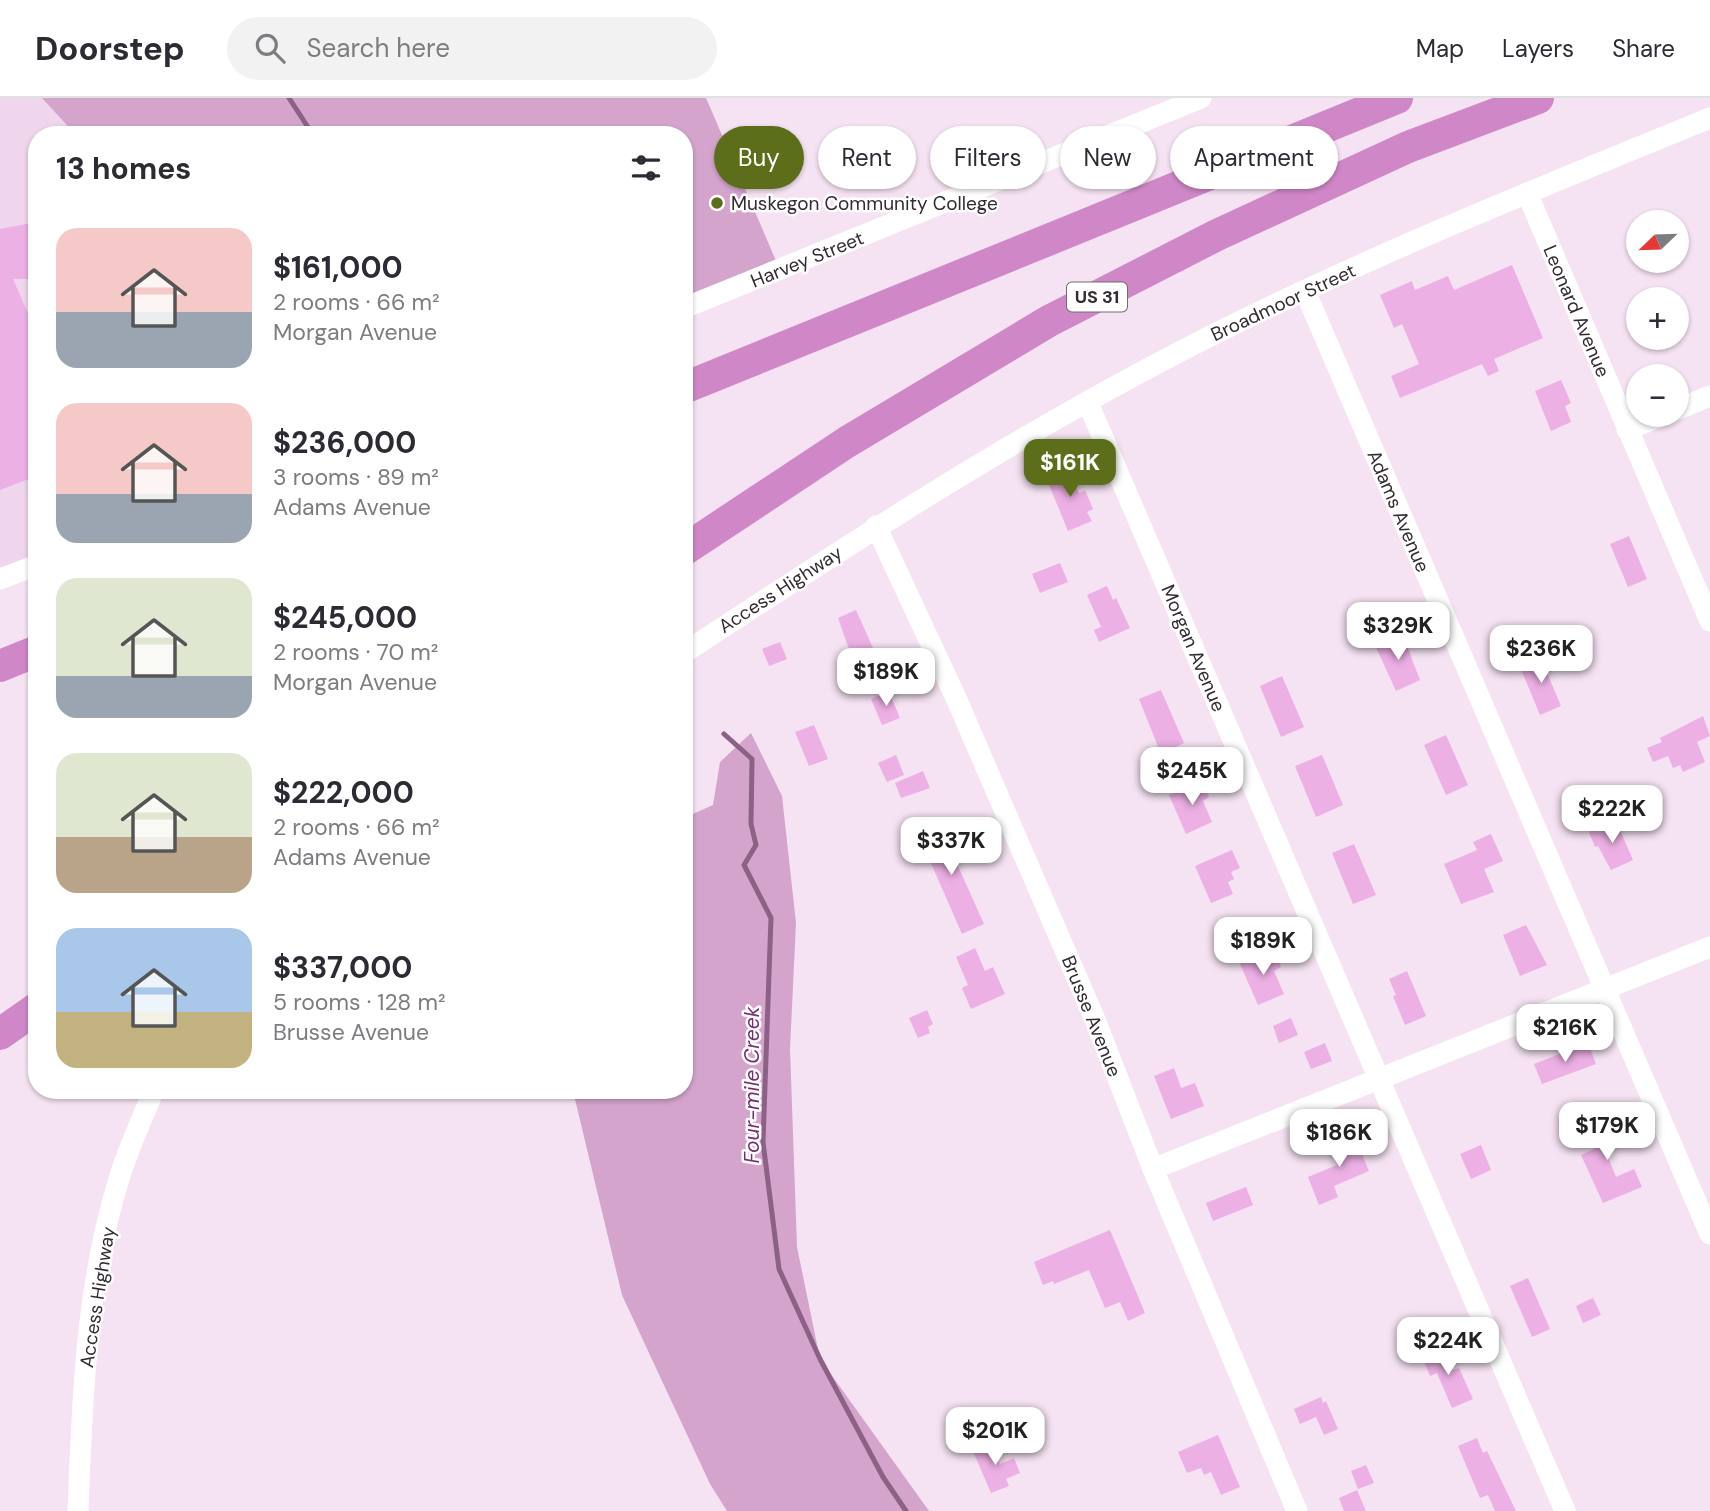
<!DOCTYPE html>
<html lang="en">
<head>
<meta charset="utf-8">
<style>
  body { margin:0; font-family:"DM Sans",sans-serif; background:#f2f2f3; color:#2b2b33; height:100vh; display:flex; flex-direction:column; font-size:26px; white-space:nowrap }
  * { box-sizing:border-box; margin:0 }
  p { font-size:23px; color:#7c7c81 }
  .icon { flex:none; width:38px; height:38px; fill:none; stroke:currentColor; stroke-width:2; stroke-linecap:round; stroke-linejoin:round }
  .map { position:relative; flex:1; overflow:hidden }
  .panel { position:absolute; left:28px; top:28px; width:665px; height:973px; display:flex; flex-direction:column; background:#fff; border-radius:28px; box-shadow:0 2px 5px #0004 }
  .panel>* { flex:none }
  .banner { position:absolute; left:714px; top:28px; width:665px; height:63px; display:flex; gap:14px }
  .needle { width:46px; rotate:247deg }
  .fabs { position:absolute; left:1626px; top:112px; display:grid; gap:14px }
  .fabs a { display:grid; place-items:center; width:63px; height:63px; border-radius:50%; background:#fff; box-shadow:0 2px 5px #0004; font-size:35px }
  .price { position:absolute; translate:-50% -60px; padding:0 16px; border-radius:14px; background:#fff; color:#222; font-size:23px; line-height:46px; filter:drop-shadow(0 2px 4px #0008) }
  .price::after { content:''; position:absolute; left:50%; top:42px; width:21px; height:16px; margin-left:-10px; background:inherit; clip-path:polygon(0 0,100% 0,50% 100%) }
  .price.current { background:#5d6e1b; color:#fff }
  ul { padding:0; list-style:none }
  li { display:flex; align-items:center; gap:21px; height:175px; padding:0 28px }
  li span { display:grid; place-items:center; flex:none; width:196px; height:140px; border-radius:21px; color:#555 }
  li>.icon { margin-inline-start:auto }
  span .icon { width:84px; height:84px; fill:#fffc; stroke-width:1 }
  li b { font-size:30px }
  h2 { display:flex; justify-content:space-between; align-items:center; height:84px; padding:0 28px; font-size:30px }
  .pill { padding:0 24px; border-radius:32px; background:#fff; box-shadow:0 2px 5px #0004; font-size:24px; line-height:63px }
  .pill.current { background:#5d6e1b; color:#fff }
  header { display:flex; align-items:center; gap:42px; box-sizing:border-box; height:98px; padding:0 35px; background:#fff; border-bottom:2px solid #e1e1e2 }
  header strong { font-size:33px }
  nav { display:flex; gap:38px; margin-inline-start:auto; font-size:24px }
  .search { width:490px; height:63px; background:#f2f2f3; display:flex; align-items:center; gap:18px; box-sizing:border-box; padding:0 24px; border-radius:38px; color:#7c7c81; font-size:26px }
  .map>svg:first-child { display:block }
</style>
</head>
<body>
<header>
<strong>Doorstep</strong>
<div class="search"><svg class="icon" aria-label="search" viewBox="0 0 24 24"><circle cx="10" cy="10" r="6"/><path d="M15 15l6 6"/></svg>Search here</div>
<nav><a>Map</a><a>Layers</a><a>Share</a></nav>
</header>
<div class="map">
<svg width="1710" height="1413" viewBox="0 0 1710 1413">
  <rect width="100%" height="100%" fill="#f5e2f2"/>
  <polygon fill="#f0d6ec" points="0,0 706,0 684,37 37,37 37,459 0,474"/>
  <g fill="#d4a4cd">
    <polygon points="42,0 706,0 780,172 684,209 684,37 76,37"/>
    <polygon points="751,635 782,698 796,825 790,951 797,1149 820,1261 929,1413 727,1413 710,1386 622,1197 574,997 574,992 684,992 684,720 713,707 720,664"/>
  </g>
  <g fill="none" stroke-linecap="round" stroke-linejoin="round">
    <g stroke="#8c6186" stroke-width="5">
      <polyline points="289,0 313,37"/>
      <polyline points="724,636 752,661 751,726 756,747 744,767 771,820 763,1044 779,1171 820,1261 883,1379 906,1413"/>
    </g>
  </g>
  <g fill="#edb0e5">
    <polygon points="37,124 37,181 13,181 37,236 37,378 0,392 0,131"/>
    <polygon points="1512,167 1543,240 1494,261 1499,273 1488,278 1482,266 1400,300 1391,278 1419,266 1402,226 1394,230 1380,197 1412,183 1415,192 1448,178 1454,192"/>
    <polygon points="1561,282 1571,305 1565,308 1571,324 1551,333 1535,293"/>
    <polygon points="1067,368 1079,395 1085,392 1093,411 1087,414 1092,423 1068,433 1045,377"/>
    <polygon points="1629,438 1647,481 1628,489 1610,446"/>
    <polygon points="1060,465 1068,484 1040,495 1032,476"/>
    <polygon points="1107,488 1113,502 1116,500 1130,530 1099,544 1094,532 1101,529 1087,497"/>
    <polygon points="856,512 877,559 855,568 838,520"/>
    <polygon points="1402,535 1420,582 1396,593 1375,547"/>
    <polygon points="780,544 787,561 769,568 762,551"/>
    <polygon points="1546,558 1552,573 1547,575 1561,608 1540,617 1520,569"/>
    <polygon points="1282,578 1304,629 1281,639 1260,588"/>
    <polygon points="1161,592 1184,645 1161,656 1139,601"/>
    <polygon points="889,594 900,620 882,627 871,601"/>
    <polygon points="1703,618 1710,638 1697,644 1705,664 1683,674 1680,667 1673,670 1668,658 1653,664 1647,650 1662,644 1660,640"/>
    <polygon points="814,627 828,661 809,668 795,634"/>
    <polygon points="1446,637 1468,687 1446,697 1424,647"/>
    <polygon points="896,657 904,677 887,684 878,665"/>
    <polygon points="1322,657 1343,707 1316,719 1295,668"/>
    <polygon points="923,673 930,690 901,700 895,685"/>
    <polygon points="1202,682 1209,699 1203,703 1212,724 1186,736 1169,697"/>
    <polygon points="937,722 944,738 951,735 959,754 953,757 984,826 962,836 923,747 929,745 922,729"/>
    <polygon points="1616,723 1633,762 1611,772 1598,748 1595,749 1589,734"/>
    <polygon points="1491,736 1503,763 1484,771 1494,794 1461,806 1444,766 1477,752 1473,744"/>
    <polygon points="1354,746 1376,797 1353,806 1332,755"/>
    <polygon points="1232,752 1240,770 1231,774 1234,781 1228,784 1233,796 1211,805 1195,768"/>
    <polygon points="1526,827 1547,867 1520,878 1503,837"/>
    <polygon points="975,850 985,873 993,869 1005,896 971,911 962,890 968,887 956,859"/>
    <polygon points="1274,852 1281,869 1274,873 1284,896 1258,907 1240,866"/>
    <polygon points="1407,873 1426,918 1405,927 1393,898 1396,897 1389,881"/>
    <polygon points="927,912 933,926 928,929 930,935 918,940 909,920"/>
    <polygon points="1291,920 1298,937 1279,945 1273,928"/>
    <polygon points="1325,945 1332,963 1311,971 1304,954"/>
    <polygon points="1588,945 1596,966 1542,986 1534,966"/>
    <polygon points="1174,970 1181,990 1195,985 1204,1008 1171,1021 1154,978"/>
    <polygon points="1595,1016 1602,1033 1618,1026 1626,1045 1606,1054 1616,1079 1634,1071 1642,1089 1603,1105 1581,1057 1594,1051 1582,1022"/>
    <polygon points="1353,1035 1369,1073 1334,1088 1338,1099 1319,1107 1308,1079 1337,1067 1329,1046"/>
    <polygon points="1481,1047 1491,1072 1471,1081 1460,1056"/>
    <polygon points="1246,1089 1253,1107 1213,1123 1206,1105"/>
    <polygon points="1110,1132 1145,1215 1128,1223 1120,1204 1105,1210 1089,1172 1054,1186 1053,1183 1043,1187 1034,1164"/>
    <polygon points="1528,1180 1550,1231 1532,1239 1510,1188"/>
    <polygon points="1593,1200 1601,1217 1583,1225 1576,1208"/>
    <polygon points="1443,1249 1453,1272 1459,1270 1473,1301 1452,1310 1437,1275 1430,1278 1422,1258"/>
    <polygon points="1321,1299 1323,1305 1326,1303 1338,1331 1324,1337 1316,1319 1300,1326 1294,1311"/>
    <polygon points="1218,1337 1240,1389 1221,1397 1211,1374 1204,1377 1201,1370 1187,1375 1178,1354"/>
    <polygon points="1477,1340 1483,1355 1487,1353 1516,1413 1495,1413 1488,1397 1480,1400 1458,1348"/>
    <polygon points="990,1343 1000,1366 1014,1360 1020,1375 1006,1381 1009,1388 991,1395 972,1351"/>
    <polygon points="1366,1367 1374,1385 1358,1391 1351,1373"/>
    <polygon points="1357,1392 1366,1413 1344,1413 1339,1400"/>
  </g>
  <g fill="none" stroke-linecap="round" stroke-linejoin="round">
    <g stroke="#fff" stroke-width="21">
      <polyline points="1527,95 1710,523"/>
      <polyline points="1305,193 1710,1136"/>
      <polyline points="684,210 1201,0"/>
      <polyline points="1088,305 1565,1413"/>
      <polyline points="1676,312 1710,298"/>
      <polyline points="1627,332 1664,317"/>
      <polyline points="876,428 956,600 1096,924 1153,1071 1297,1413"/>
      <polyline points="0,481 37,467"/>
      <path d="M684,555C848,447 1012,340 1187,250C1356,163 1534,92 1710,20"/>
      <polyline points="1153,1071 1710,849"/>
      <path d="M78,1413C82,1303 86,1187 119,1081C128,1051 142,1021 154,992"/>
    </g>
    <g stroke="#d087c7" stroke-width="32">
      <polyline points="684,290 1397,0"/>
      <polyline points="684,452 847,344 1049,223 1217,137 1408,49 1538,0"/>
      <polyline points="0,568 37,553"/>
      <polyline points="0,936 37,910"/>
    </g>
  </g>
  <circle fill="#5d6e1b" stroke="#fff" stroke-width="2.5" cx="717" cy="105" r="7"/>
  <g text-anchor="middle" stroke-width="5" stroke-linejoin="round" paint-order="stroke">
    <rect fill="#fff" stroke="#706b6f" stroke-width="2" x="1067" y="184.5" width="60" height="29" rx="5"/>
    <g font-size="18" font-weight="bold" fill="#322b31">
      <text x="1097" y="205">US 31</text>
    </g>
    <g font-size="19" fill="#322b31" stroke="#fff" text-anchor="start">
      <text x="731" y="112">Muskegon Community College</text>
    </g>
    <g font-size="19" fill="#322b31" stroke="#fff">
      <text transform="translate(807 161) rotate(-22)" y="7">Harvey Street</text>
      <text transform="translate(1283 204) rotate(-25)" y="7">Broadmoor Street</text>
      <text transform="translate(1577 213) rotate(67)" y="7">Leonard Avenue</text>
      <text transform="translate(1399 413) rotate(67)" y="7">Adams Avenue</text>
      <text transform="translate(780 491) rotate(-33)" y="7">Access Highway</text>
      <text transform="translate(1194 550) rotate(67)" y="7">Morgan Avenue</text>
      <text transform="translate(1092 918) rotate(68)" y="7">Brusse Avenue</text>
      <text transform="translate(97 1199) rotate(-81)" y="7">Access Highway</text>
    </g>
    <g font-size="21" font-style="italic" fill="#752f6f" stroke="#fff">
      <text transform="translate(752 987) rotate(-90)" y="7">Four-mile Creek</text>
    </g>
  </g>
</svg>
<div class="fabs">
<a><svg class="needle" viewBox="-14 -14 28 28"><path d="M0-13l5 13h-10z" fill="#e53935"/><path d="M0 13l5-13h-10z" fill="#7c7c81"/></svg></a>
<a>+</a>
<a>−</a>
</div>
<b class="price current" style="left:1070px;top:401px">$161K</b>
<b class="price" style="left:1398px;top:564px">$329K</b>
<b class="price" style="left:1541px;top:587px">$236K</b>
<b class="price" style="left:886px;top:610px">$189K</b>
<b class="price" style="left:1192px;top:709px">$245K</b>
<b class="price" style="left:1612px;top:747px">$222K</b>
<b class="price" style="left:951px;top:779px">$337K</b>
<b class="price" style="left:1263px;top:879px">$189K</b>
<b class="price" style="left:1565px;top:966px">$216K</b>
<b class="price" style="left:1607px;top:1064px">$179K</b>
<b class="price" style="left:1339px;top:1071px">$186K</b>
<b class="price" style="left:1448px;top:1279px">$224K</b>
<b class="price" style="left:995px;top:1369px">$201K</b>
<div class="banner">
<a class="pill current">Buy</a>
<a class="pill">Rent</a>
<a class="pill">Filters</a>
<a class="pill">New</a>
<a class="pill">Apartment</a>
</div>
<section class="panel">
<h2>13 homes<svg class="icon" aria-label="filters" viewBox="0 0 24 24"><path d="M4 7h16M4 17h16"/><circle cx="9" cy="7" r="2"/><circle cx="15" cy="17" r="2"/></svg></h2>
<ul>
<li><span style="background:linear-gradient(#f6c9c9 60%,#9aa5b1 0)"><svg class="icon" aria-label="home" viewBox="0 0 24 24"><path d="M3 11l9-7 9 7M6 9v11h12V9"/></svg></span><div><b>$161,000</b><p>2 rooms · 66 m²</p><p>Morgan Avenue</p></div></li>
<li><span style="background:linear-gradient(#f6c9c9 65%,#9aa5b1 0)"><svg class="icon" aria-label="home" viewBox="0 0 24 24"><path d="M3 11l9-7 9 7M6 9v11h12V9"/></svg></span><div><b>$236,000</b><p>3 rooms · 89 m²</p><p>Adams Avenue</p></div></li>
<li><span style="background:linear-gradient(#dfe7d0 70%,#9aa5b1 0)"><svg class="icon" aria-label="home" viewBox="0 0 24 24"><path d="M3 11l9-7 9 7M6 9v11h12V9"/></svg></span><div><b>$245,000</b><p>2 rooms · 70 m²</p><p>Morgan Avenue</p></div></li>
<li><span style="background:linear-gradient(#dfe7d0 60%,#b9a48a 0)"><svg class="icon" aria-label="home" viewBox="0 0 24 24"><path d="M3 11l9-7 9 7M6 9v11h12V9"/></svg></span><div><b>$222,000</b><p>2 rooms · 66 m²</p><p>Adams Avenue</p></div></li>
<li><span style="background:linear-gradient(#a9c7e8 60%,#c2b280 0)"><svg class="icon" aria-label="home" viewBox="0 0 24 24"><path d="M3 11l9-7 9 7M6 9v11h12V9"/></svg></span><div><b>$337,000</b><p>5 rooms · 128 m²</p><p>Brusse Avenue</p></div></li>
</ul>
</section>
</div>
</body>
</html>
